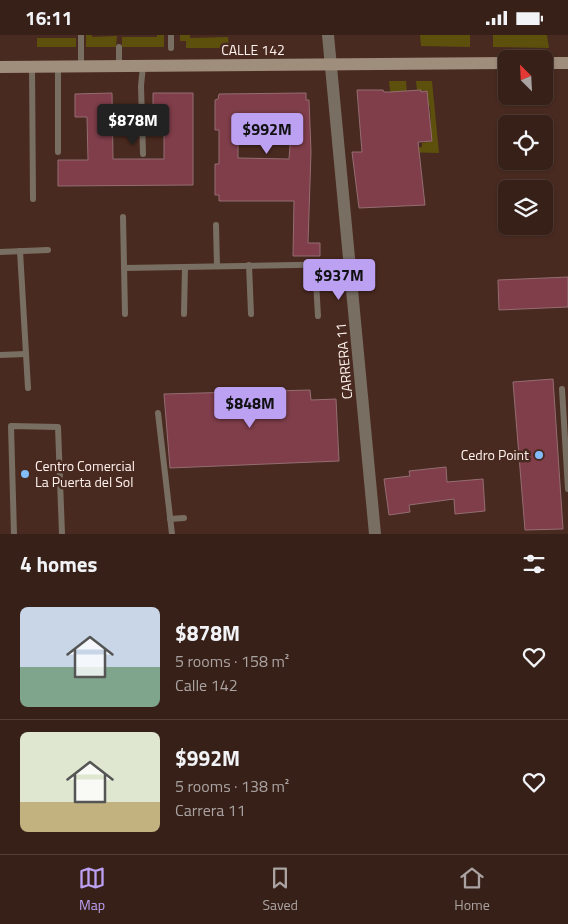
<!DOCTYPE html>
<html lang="en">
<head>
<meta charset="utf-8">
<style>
  body { margin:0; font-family:"Titillium Web",sans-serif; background:#422d25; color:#f1f3f6; height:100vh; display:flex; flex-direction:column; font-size:19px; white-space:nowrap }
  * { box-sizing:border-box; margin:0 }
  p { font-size:16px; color:#aaa3a2 }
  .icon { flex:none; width:28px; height:28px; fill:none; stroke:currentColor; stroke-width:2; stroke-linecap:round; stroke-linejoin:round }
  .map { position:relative; height:499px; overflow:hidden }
  .details { display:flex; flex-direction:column; background:#372018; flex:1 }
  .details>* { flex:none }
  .needle { width:32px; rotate:336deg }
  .controls { position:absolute; left:498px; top:15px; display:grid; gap:10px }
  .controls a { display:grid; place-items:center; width:55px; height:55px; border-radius:8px; background:#372018; box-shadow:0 1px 4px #0004,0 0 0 1px #513e37; font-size:25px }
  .price { position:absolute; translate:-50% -42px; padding:0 11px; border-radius:5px; background:#bca0f2; color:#111; font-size:16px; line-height:32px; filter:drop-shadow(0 1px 2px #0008) }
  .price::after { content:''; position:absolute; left:50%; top:30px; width:15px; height:11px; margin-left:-8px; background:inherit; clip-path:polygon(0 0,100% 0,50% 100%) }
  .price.on { background:#222; color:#fff }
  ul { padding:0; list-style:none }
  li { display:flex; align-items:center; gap:15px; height:125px; padding:0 20px }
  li+li { border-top:1px solid #513e37 }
  li span { display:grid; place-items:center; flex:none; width:140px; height:100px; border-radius:8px; color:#555 }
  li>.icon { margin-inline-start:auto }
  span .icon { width:60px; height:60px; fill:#fffc; stroke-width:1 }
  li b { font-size:21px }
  h2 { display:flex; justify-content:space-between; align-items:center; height:60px; padding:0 20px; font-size:21px }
  .status { display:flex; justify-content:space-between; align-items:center; height:35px; padding:0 25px; background:#372018; direction:ltr }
  .status svg { height:14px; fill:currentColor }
  .tab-bar { display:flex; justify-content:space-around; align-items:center; height:70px; border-top:1px solid #513e37; background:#372018; font-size:14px; color:#aaa3a2 }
  .tab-bar a { display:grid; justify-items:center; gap:2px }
  .tab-bar .on { color:#bca0f2 }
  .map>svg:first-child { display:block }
</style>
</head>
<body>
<div class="status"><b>16:11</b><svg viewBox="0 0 49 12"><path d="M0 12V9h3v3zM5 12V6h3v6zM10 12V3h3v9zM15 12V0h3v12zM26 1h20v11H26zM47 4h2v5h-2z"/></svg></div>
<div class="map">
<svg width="568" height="499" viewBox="0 0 568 499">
  <rect width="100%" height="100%" fill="#492a20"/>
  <g fill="#5c500c">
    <polygon points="86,0 92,0 92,2 117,1 116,12 86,12"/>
    <polygon points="157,0 164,0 164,12 122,12 122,2 157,2"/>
    <polygon points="180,0 190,0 190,3 228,2 229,13 186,13 186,6 180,6"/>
    <polygon points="420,0 470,0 470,12 421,11"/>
    <polygon points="493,0 547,0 549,13 493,12"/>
    <rect x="37" y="3" width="39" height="9"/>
    <polygon points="389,46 406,46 411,113 422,112 422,108 432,106 429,91 431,91 430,71 427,71 427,56 417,55 416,46 432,46 439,118 397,117"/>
  </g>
  <g fill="#7f3e4a" stroke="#946d72" fill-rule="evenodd">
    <polygon points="357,55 383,55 384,57 390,57 421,55 421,57 427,56 432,106 418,107 425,170 359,173 352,117 362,117"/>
    <polygon points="112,58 113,124 164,124 164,79 153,79 153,58 193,58 193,150 58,151 58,125 88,125 87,82 75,82 75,59"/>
    <path d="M306,58V65H309L311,117L308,208H320V221H293L294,166H219V160H215V129H219V95H215V65L218,64L219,59ZM238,101H288L290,111L289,124L238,123Z"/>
    <polygon points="568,242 568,272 499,275 498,245"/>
    <polygon points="553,344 563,494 525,495 513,347"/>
    <polygon points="310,355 311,365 336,364 339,426 170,433 164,359"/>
    <polygon points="446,432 447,447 483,444 485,476 455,479 454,464 409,470 410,477 389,480 384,444 410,441 409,436"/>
  </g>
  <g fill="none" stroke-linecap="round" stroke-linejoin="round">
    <g stroke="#796e62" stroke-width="6">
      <polyline points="81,0 81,31"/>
      <polyline points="119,12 119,31"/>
      <polyline points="171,13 171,0"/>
      <polyline points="32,31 33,164"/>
      <polyline points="58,31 58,117"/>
      <polyline points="143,31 141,51 143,119"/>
      <polyline points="123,182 125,279"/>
      <polyline points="216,190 217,231"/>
      <polyline points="20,216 28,353"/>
      <polyline points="0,217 48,215"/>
      <polyline points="315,229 318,281"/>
      <polyline points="249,230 251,279"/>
      <polyline points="124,233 350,229"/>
      <polyline points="184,279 185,232"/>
      <polyline points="0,320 25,319"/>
      <polyline points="562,354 568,454"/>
      <polyline points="158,378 172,499"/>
      <polyline points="170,484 184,483"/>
      <polyline points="14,499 11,391 58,392 62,499"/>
    </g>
    <polyline stroke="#796e62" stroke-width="12" points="328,0 375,499"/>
    <g stroke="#a08e7c" stroke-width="12">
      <polyline points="544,28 568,28"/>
      <polyline points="0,32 506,28"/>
    </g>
  </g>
  <g fill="#83bcfb" stroke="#492a20" stroke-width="2">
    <circle cx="539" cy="420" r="5"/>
    <circle cx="25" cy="439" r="5"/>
  </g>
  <g text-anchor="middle" stroke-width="5" stroke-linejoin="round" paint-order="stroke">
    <g font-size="14" fill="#fff2ee" stroke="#492a20">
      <text x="253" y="20">CALLE 142</text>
      <text transform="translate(344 326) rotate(-95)" y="5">CARRERA 11</text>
    </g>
    <g font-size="14" fill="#fff2ee" stroke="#492a20" text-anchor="end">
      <text x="529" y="425">Cedro Point</text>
      <text x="35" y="436" text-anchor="start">Centro Comercial<tspan x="35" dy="16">La Puerta del Sol</tspan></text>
    </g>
  </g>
</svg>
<div class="controls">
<a><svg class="needle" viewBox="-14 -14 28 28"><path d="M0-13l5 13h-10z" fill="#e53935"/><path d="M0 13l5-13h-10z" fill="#aaa3a2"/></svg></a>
<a><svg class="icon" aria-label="locate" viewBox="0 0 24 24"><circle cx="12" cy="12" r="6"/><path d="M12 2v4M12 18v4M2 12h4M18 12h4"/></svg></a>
<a><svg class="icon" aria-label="layers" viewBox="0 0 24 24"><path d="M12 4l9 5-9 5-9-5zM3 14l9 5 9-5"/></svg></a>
</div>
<b class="price on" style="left:133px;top:111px">$878M</b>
<b class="price" style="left:267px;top:120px">$992M</b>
<b class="price" style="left:339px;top:266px">$937M</b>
<b class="price" style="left:250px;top:394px">$848M</b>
</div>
<section class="details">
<h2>4 homes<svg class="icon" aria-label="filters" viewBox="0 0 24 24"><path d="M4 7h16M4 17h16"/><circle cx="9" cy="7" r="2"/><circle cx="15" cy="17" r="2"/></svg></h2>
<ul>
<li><span style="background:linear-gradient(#c9d6e8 60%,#7fa58c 0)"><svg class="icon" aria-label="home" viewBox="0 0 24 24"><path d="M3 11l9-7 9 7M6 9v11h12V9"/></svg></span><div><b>$878M</b><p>5 rooms · 158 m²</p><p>Calle 142</p></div><svg class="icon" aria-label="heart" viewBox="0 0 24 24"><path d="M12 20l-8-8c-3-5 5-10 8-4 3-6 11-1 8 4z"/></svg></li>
<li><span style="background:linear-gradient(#dfe7d0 70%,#c2b280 0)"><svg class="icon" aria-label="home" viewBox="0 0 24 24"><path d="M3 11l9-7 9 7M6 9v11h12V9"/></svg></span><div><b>$992M</b><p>5 rooms · 138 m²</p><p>Carrera 11</p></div><svg class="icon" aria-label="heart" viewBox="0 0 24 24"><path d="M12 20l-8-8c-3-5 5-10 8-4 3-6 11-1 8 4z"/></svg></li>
</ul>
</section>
<nav class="tab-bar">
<a class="on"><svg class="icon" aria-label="map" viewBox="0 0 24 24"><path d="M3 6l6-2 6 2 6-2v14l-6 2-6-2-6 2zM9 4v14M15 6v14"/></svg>Map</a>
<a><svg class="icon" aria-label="saved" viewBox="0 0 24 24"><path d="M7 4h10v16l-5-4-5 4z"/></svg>Saved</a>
<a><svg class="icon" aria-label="home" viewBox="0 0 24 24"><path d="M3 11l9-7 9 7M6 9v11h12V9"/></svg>Home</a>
</nav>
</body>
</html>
